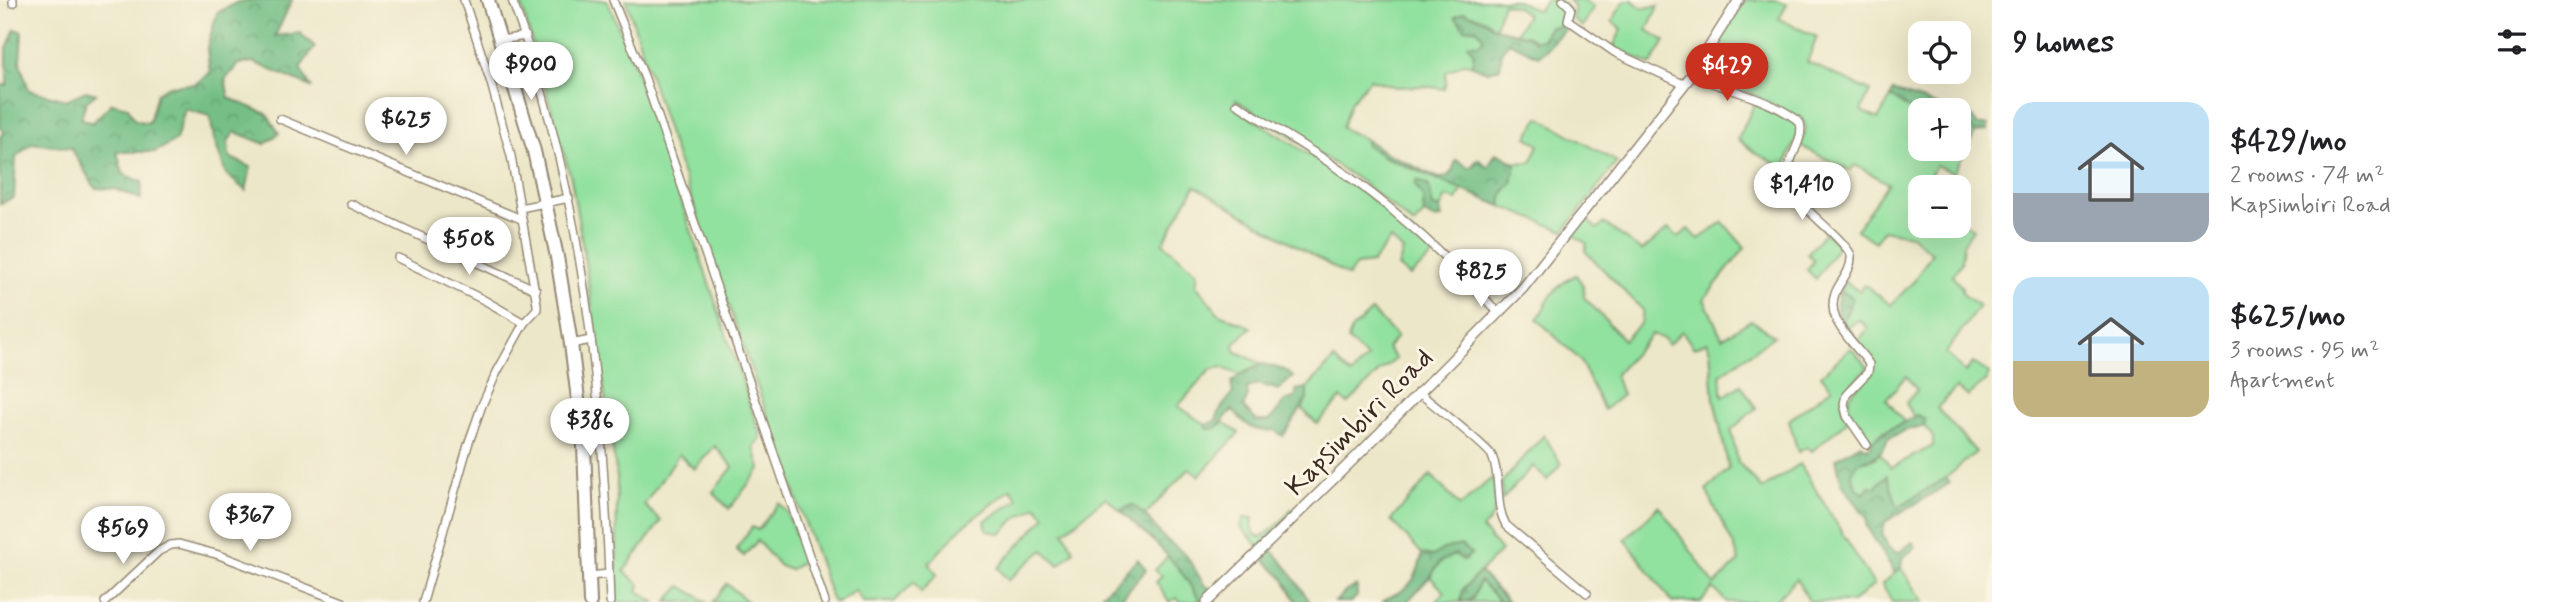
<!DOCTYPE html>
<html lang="en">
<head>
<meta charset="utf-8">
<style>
  body { margin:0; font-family:Mynerve,sans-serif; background:#f6f6f6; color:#202124; height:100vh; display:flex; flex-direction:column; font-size:26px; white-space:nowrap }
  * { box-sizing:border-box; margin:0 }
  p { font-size:23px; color:#757577 }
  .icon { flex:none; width:38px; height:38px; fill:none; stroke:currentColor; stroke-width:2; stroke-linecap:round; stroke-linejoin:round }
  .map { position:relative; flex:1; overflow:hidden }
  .panel { display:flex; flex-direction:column; background:#fff; width:560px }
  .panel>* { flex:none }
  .fabs { position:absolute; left:1908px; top:21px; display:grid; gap:14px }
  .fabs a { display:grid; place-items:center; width:63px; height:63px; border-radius:14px; background:#fff; box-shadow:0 7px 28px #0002; font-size:35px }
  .price { position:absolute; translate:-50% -60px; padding:0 16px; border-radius:24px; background:#fff; color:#222; font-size:23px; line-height:46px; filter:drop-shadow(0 2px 4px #0008) }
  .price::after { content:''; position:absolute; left:50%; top:42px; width:21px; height:16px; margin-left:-10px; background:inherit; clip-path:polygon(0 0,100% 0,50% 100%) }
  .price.active { background:#c8321e; color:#fff }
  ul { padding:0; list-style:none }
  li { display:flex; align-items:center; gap:21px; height:175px; padding:0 21px }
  li span { display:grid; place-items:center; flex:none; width:196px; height:140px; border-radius:21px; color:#555 }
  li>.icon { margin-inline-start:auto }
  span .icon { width:84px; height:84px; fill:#fffc; stroke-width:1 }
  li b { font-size:30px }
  h2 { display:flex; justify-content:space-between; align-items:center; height:84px; padding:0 21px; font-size:30px }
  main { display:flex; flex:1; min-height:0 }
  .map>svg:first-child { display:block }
</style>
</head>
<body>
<main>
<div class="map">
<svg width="1992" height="602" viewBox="0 0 1992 602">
  <defs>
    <pattern id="forest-crowns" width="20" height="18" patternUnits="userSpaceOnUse" patternTransform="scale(1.75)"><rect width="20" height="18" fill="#74bf86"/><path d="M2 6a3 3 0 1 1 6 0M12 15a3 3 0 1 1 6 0" fill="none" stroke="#609b6d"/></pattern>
  </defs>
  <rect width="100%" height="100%" fill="#fcf5e5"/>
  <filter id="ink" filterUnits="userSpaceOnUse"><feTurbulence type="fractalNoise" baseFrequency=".0143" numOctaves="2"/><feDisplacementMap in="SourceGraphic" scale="14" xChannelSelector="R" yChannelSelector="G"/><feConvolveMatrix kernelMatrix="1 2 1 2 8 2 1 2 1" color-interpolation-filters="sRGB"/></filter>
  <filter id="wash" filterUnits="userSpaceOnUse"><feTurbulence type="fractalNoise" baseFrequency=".00686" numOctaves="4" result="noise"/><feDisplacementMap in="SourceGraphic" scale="28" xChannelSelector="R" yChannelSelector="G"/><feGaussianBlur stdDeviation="1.57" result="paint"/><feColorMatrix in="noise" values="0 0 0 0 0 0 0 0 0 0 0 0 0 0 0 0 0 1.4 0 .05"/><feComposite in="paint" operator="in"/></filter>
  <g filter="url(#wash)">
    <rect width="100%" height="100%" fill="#ede7c9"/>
    <g fill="#91e19f" stroke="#66865e" stroke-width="2">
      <polygon points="520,0 607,0 639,76 761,437 754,447 760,469 729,509 713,492 733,467 715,446 694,469 679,454 644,505 661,521 624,571 640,585 638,591 655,602 616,602 617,477 583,248 571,178"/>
      <path d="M626,0H1515L1538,11L1546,0H1559L1569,10L1566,20L1557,27H1550L1543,38L1535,41L1528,36L1516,33L1527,15L1517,7L1503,3L1495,28L1485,20L1476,28L1484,38L1474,54L1472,65L1464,63L1446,72V82L1444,89L1423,86L1396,87L1370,79L1350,103L1342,128L1367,140L1366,144L1383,156L1462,190L1457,200L1446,197L1440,209L1433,207L1415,184L1423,197L1424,214L1414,225L1362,182L1236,100L1233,106C1304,151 1375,194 1435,254L1410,276L1398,267L1403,251L1390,239L1372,263L1356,265L1348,276L1195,186L1163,243L1198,273L1196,285L1219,314L1251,327L1234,344L1235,351L1262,364L1240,375L1221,367L1210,370L1178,406L1206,425L1207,429L1216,428L1223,422L1239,433L1199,476L1189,469L1145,515L1133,505L1120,510L1106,497L1064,532L1074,551L1059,565L1043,550L1008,580L998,568L1045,517L1037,506L1015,519L1001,534L987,530L985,521L1018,499L1011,489L961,528L929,563L937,575L921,592L914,582L894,602H863L855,590L839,602H833L670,138Z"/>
      <path d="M1569,0H1583L1594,7L1582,27L1572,18C1575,10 1576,6 1569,0Z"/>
      <polygon points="1625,0 1632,0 1642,8 1658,6 1647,30 1665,41 1651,65 1613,47 1622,29 1612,21"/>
      <path d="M1745,0H1777L1787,4L1779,19L1817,37L1807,62L1870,91L1861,111L1878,119L1891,97L1920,114V149H1958L1959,121L1971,127L1975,133L1954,173L1936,165L1927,182L1915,174L1908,189L1920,198V226H1958V219L1973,229L1963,244L1961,263L1952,276L1961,286L1963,294L1979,306L1946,353L1965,372L1973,363L1989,373L1986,381L1968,396L1956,388L1937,408L1976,452L1946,478L1898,507C1892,496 1893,486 1886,476L1876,487L1864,494L1857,488L1850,473L1857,463L1873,459L1880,453L1891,468L1933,446V437L1924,426L1925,419L1917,415L1914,417L1906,403L1917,390L1906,376L1886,399L1905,423L1883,431L1871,442C1865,437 1861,431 1857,425C1829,388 1878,383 1873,365C1871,358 1862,349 1857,343L1868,328L1859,320L1847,328L1842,321L1851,296L1841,291L1846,282L1859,291L1865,285L1891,305L1913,282L1932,253L1911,235L1883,230L1875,242L1856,230L1888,183L1855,165L1850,171L1799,145C1804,136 1809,128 1802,119L1746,91L1698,74Z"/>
      <polygon points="1755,103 1797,123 1799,132 1784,168 1755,153 1738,139"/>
      <polygon points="1539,117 1617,162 1564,231 1501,206 1503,192 1512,183 1516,163 1531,162 1539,145 1527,137"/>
      <path d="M1585,218L1597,229L1604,223L1642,251L1668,229L1679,237L1688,229L1699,239L1723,222L1745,248L1704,299L1722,338L1751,320L1774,336L1720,375L1723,397L1741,385L1756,408L1731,430L1738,462L1762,489L1800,464L1874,585L1852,602H1810L1796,579L1774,602H1727L1713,588L1701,602H1672L1625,539L1659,506L1715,585L1739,561L1735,548L1706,490L1729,469L1714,399L1710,351L1707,342L1694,348L1682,331L1668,345L1664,339L1652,334L1615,375L1622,395L1604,410L1580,360L1537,319C1543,313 1544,306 1549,299C1556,288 1564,280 1576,275L1583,285L1584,297L1624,340L1641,323L1643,310L1585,251L1587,244L1572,234Z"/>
      <polygon points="1825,232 1838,245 1816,279 1807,270 1814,260 1807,254"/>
      <polygon points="1372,311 1397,337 1387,348 1396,359 1379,372 1348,404 1341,398 1317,424 1302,409 1307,399 1307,388 1334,359 1351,375 1367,358 1348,340 1352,329"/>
      <path d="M1851,348L1867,366L1866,370C1849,387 1834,396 1847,421L1812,451L1807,447L1798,452L1789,420L1832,388L1821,375Z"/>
      <polygon points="1544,435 1561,464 1547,480 1533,466 1502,500 1502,482"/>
      <path d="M1431,475L1460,506L1493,477C1495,500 1501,513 1482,529L1501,551L1463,589L1461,602H1436L1445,592L1430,577L1440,562L1455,554L1464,560L1471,554L1443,549L1433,557L1422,554L1391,520Z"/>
      <polygon points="779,503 787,512 805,560 790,570 780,566 757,541 744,556 736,549 752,527 758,530"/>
      <polygon points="1291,509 1299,509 1259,547 1241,527 1244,518 1253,518 1252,525 1255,535 1261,538 1280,523"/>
      <polygon points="1169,555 1190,582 1201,602 1180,602 1177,598 1169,602 1156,582 1162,576 1155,570"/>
      <polygon points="1901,568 1924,602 1892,602 1882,584"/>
      <polygon points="1480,580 1500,602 1469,602 1473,599"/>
      <polygon points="727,584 748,602 713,602"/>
      <polygon points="681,586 707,602 666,602"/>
    </g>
    <g fill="url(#forest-crowns)" stroke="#587452" stroke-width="2">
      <polygon points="252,0 292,0 275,36 300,33 315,47 300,68 311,87 253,62 238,64 225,80 229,98 267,114 279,133 265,144 235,132 228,141 229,157 251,167 246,191 226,174 214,139 210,116 185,109 176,140 155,152 117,152 123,174 142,182 141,199 115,189 95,188 71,148 32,143 16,157 14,197 0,204 0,137 4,131 0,128 0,85 7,85 7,48 15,29 22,32 20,63 29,90 66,100 86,91 96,94 86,102 81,118 92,123 112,103 128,107 135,120 149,123 157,93 169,86 195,84 210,73 207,48 217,13 238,2"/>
      <path d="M1464,12L1485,20L1495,28L1528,36L1535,41L1543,38L1550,27H1558L1566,20L1568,28C1554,35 1551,49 1538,56L1509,42L1502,50L1500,68L1487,72L1472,65L1474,54L1468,44H1479L1484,38L1476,28L1465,29L1455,17Z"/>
      <polygon points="1893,91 1942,107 1948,110 1920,110 1920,114 1917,114 1891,97"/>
      <polygon points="1958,112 1969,112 1977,125 1988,125 1988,130 1975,133 1971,127 1960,122 1958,123"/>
      <path d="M1367,140L1384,152L1439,178C1451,178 1453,170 1456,160L1470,168L1478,159L1488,167L1496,153L1516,163L1512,183L1503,193L1501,206L1383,156L1365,144Z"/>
      <polygon points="1417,180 1429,186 1433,207 1440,209 1442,218 1433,219 1424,214 1423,197 1415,184"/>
      <path d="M1841,291L1851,296L1852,301L1843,321L1853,334L1854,339C1840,325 1831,310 1841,291Z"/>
      <path d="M1262,364L1285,370L1293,377L1278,390L1259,384L1247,388L1248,396L1243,407L1257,421H1269L1285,401L1296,397V390L1307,388V399L1283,436L1274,430C1252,433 1247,425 1232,410L1216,428L1207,429L1206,425L1215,421L1222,407L1233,393L1231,383L1240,375Z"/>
      <path d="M1917,415L1925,419L1924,426L1905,430L1888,439C1882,455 1872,459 1857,463L1851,473L1857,488L1864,494L1869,486L1876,487L1887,475C1893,486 1892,496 1898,507L1946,478L1950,483L1885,522L1882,534L1888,547L1898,553L1913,542L1916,547L1902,558L1901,568L1895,573L1867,527V518L1842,484L1836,459L1861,444L1866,448L1871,446V442C1885,429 1901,425 1917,415Z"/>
      <path d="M1133,505L1145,515L1163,537L1186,555L1205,586L1212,589L1201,602C1177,561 1155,542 1120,510Z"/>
      <path d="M1461,545L1471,554L1464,561L1455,554L1440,562L1430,577L1407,602H1383C1390,595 1396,595 1403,590C1416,581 1419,568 1422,554L1433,556L1443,549Z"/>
      <polygon points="1271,549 1287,567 1310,602 1297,602 1283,578 1262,558"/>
      <polygon points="1138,559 1146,570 1118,602 1094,602"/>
      <path d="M1480,572L1508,602H1500L1480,581C1475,592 1475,602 1461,602L1463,589Z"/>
      <polygon points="1357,586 1357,596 1351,602 1335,602 1346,591"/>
    </g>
  </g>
  <g filter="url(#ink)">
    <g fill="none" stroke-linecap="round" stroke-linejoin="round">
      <defs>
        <g id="minor">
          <polyline points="13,0 13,3"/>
          <path d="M512,0C584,196 603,395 610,602"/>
          <polyline points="613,0 644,76 825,602"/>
          <polyline points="1563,0 1571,8 1568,20 1614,52 1683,84"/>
          <polyline points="500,40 526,36"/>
          <path d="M1691,76C1717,85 1783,104 1800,123C1805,142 1785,159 1788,180C1792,205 1838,231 1851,255C1852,266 1846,275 1840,284C1818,317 1853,340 1869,364L1868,372L1846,395L1844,404L1847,416L1867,445"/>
          <path d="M1237,104C1266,123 1297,141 1327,161C1390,204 1448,256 1498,313"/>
          <polyline points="280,119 521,219"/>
          <polyline points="351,204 536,290"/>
          <polyline points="520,208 569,198"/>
          <polyline points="398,258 484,300 524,323"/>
          <polyline points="571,344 591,340"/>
          <path d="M1418,392C1430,402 1488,447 1492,456C1502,479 1494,504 1506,525L1587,593"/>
          <polyline points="589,576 609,574"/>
          <polyline points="105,602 159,551 171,545 179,544 219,555 343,602"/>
          <polyline points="423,602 468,445 482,405 497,372 524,323 537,309 537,304 511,156 491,83 464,0"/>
        </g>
        <polyline id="tertiary" points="1207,602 1355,458 1523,288 1691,76 1739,0"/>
        <polyline id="trunk" points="488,0 534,151 557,257 571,344 584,446 590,602"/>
      </defs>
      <use href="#minor" stroke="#948874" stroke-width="10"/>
      <use href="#tertiary" stroke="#948874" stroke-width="12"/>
      <use href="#trunk" stroke="#948874" stroke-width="16"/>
      <use href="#minor" stroke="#fff" stroke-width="7"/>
      <use href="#tertiary" stroke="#fff" stroke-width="9"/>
      <use href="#trunk" stroke="#fff" stroke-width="12"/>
    </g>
  </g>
  <g text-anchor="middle" stroke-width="6" stroke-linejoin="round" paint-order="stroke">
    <g font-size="28" fill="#3b2a1e" stroke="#fcf5e5">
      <text transform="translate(1358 421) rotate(-45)" y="10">Kapsimbiri Road</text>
    </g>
  </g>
</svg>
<div class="fabs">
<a><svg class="icon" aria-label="locate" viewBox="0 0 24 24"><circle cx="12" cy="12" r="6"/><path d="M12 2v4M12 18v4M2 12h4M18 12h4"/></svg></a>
<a>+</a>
<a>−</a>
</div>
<b class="price" style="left:531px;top:102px">$900</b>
<b class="price active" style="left:1727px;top:103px">$429</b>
<b class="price" style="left:406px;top:157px">$625</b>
<b class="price" style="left:1802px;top:222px">$1,410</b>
<b class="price" style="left:469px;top:277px">$508</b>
<b class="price" style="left:1481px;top:309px">$825</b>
<b class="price" style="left:590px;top:458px">$386</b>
<b class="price" style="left:250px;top:553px">$367</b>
<b class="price" style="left:123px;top:566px">$569</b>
</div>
<section class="panel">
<h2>9 homes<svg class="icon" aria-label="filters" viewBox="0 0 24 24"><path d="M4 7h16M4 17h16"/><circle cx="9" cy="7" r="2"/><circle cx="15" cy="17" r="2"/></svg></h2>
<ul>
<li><span style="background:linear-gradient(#bfe0f5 65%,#9aa5b1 0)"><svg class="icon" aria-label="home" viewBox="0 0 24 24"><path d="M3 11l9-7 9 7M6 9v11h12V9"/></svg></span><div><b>$429/mo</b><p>2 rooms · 74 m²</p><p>Kapsimbiri Road</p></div></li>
<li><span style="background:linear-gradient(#bfe0f5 60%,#c2b280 0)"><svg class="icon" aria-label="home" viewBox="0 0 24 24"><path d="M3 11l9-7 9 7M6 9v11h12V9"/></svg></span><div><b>$625/mo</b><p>3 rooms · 95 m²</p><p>Apartment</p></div></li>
</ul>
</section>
</main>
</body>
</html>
